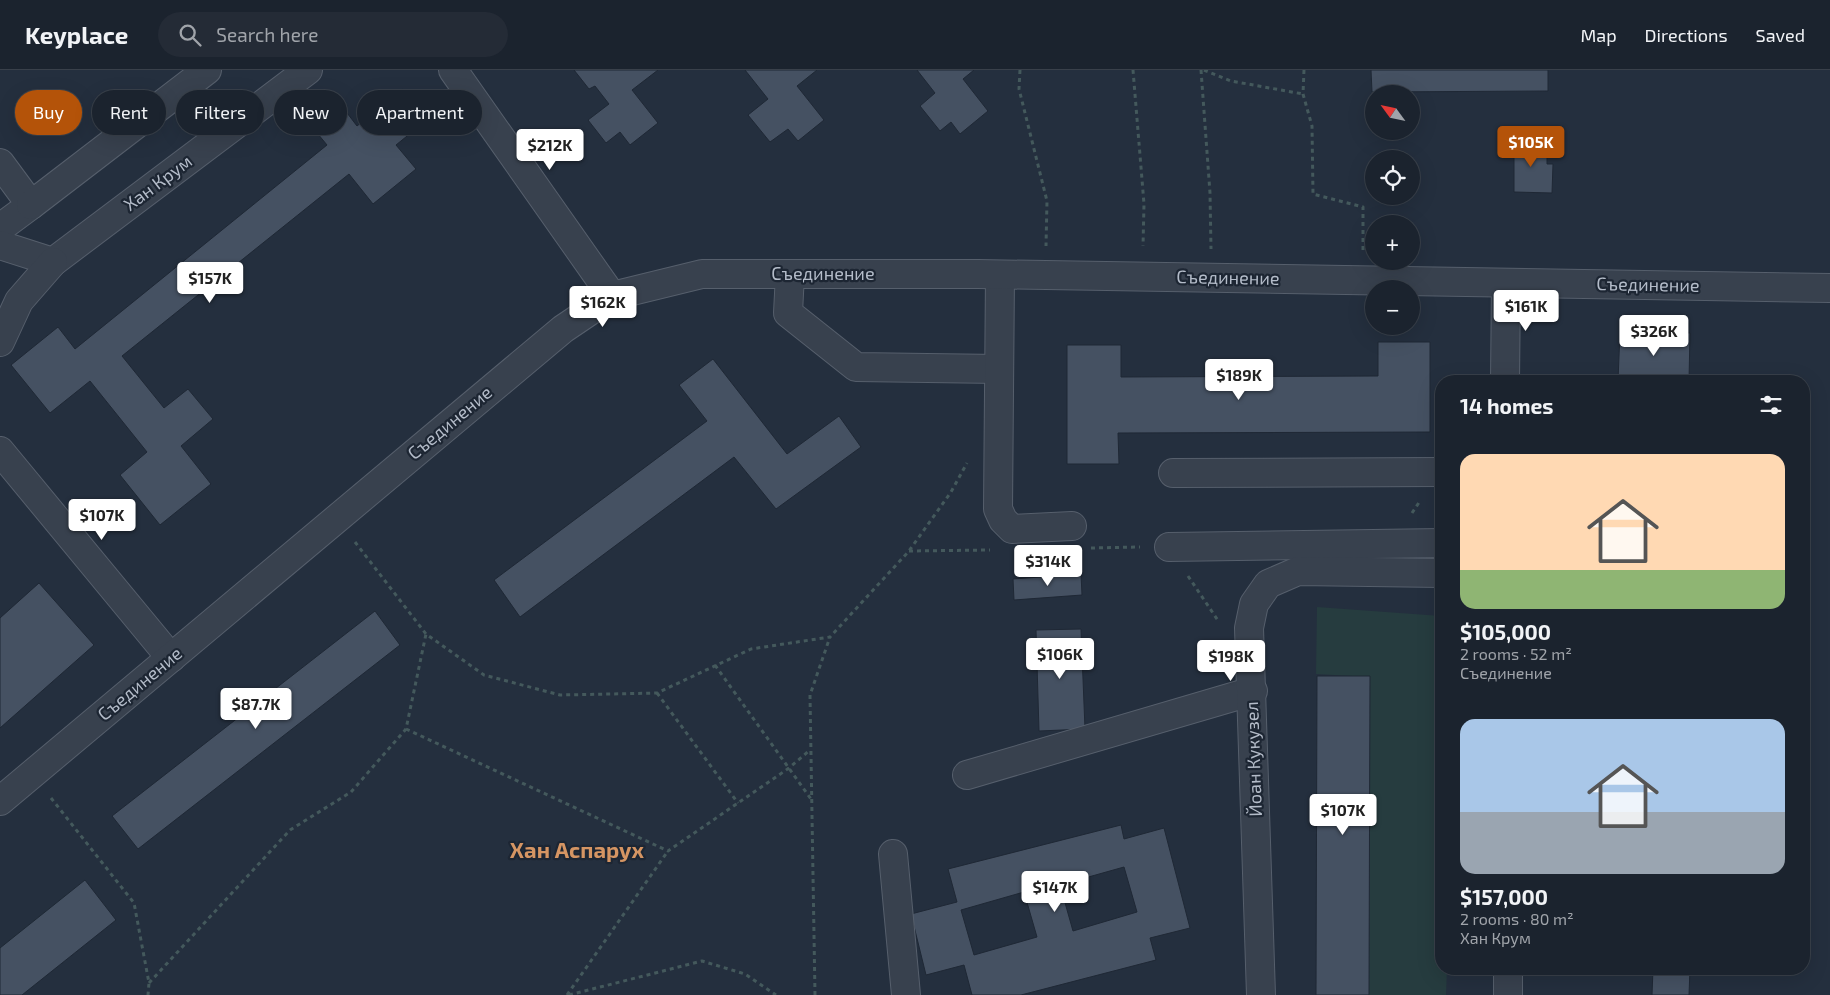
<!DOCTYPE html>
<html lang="en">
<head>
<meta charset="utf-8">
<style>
  body { margin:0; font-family:"Exo 2",sans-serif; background:#242b36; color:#f1f3f6; height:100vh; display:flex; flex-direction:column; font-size:19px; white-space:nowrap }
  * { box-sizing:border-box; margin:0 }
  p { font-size:16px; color:#a0a4aa }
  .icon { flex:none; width:28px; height:28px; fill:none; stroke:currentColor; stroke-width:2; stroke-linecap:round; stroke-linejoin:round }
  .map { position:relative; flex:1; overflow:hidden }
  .panel { position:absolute; left:1435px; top:305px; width:375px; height:600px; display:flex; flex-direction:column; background:#1b232e; border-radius:20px; box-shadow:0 5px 20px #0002,0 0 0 1px #39404a }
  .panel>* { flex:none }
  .hud { position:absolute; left:15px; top:20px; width:475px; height:45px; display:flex; gap:10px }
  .needle { width:32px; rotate:303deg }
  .tools { position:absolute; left:1365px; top:15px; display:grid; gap:10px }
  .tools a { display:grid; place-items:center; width:55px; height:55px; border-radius:50%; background:#1b232e; box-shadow:0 5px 20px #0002,0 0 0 1px #39404a; font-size:25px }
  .price { position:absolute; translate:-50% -42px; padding:0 11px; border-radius:5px; background:#fff; color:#222; font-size:16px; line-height:32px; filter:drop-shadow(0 1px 2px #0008) }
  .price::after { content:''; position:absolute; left:50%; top:30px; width:15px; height:11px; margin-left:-8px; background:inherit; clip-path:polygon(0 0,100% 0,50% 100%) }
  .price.on { background:#b45309; color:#fff }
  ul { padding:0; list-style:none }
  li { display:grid; align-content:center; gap:10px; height:265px; padding:0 25px }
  li span { display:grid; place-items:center; height:155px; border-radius:15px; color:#555 }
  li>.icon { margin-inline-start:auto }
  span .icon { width:90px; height:90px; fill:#fffc; stroke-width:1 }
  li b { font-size:21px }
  h2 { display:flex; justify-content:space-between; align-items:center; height:60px; padding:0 25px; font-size:21px }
  .pill { padding:0 18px; border-radius:22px; background:#1b232e; box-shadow:0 5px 20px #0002,0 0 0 1px #39404a; font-size:18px; line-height:45px }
  .pill.on { background:#b45309; color:#fff }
  header { display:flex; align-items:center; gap:30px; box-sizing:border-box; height:70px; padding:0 25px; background:#1b232e; border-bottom:1px solid #39404a }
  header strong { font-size:24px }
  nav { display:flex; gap:28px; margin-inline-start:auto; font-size:18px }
  .search { width:350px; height:45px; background:#242b36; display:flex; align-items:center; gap:12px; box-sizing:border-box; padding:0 18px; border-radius:28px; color:#a0a4aa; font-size:19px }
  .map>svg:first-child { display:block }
</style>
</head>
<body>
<header>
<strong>Keyplace</strong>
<div class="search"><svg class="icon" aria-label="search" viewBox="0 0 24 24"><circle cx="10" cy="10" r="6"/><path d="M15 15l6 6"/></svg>Search here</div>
<nav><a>Map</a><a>Directions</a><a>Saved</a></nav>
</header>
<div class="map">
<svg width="1830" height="925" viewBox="0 0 1830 925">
  <rect width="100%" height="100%" fill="#242f3e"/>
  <polygon fill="#263c3f" points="1317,537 1441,546 1441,899 1447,899 1446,925 1369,925 1370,607 1316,604"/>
  <g fill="#455162" stroke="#1f2835" fill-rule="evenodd">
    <polygon points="574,0 658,0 632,20 658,53 630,75 620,62 606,73 588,50 609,34 595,16 589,19"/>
    <polygon points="745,0 817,0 797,16 824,50 798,71 788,59 770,72 748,45 768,29"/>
    <polygon points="917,0 974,0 963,9 988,41 960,64 951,52 940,61 920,36 935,23"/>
    <polygon points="1371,0 1548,0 1548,21 1372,22"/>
    <polygon points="403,19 428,49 396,75 416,99 373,134 349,104 122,286 164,338 188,319 213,349 181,376 211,414 160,455 120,405 147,382 90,311 50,343 11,295 58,257 75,279 327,75 313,58 341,35 357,56"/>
    <polygon points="1514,68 1538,68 1538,81 1547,81 1547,94 1553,94 1552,123 1514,122"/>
    <polygon points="1620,261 1690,263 1689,311 1618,311"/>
    <polygon points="1378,272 1430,272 1430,362 1118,363 1119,394 1067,394 1067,275 1121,275 1121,307 1378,306"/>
    <polygon points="713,289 787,384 839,346 861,377 776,439 734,387 520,547 494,510 707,351 679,315"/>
    <polygon points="1081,504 1082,525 1014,530 1013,509"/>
    <polygon points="39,513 94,575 0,658 0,548"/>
    <polygon points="375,541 400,575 138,779 112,746"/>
    <polygon points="1081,559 1085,659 1039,661 1036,560"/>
    <polygon points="1317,606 1370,606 1369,925 1316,925"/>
    <path d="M1121,755L1124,769L1164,758L1190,858L1150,868L1156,890L1021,925H972L964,895L926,905L911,844L957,832L948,799ZM1124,797L1137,842L1073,861L1060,815ZM1024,822L1037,867L974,885L961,840Z"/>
    <polygon points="85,810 116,850 22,925 0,925 0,878"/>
    <polygon points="1653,899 1690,899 1689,925 1652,925"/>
  </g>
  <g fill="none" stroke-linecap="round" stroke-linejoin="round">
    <defs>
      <g id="minor">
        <polyline points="453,0 612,226"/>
        <polyline points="0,93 31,135 0,158"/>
        <polyline points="31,135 207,0"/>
        <polyline points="0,175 53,192 308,0"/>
        <polyline points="790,204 788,243 856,297 999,299"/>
        <polyline points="1000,205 998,439 1003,450 1012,459 1072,456"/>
        <polyline points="0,272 19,231 53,192"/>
        <polyline points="1505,311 1506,213"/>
        <polyline points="0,381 171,588"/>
        <polyline points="1173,403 1441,402"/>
        <polyline points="1169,477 1441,473"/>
        <polyline points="967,705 1253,621"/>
        <polyline points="0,731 563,259 612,226 702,204 978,204 1830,218"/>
        <polyline points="893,784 906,925"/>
        <polyline points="1508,899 1508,925"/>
        <polyline points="1261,925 1249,558 1254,534 1268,514 1298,501 1441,503"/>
      </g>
    </defs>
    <use href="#minor" stroke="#565f6c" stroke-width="30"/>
    <g stroke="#44595c" stroke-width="3" stroke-dasharray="4 4" stroke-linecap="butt">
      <polyline points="1020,0 1019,19 1047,131 1046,176"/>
      <polyline points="1133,0 1144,134 1143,176"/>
      <polyline points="1201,0 1210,123 1211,179"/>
      <polyline points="1204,0 1231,11 1303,24"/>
      <polyline points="1304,0 1303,24 1312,56 1313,124 1363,137 1363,182"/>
      <polyline points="1412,443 1420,431"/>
      <polyline points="355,472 426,564 484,605 560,625 657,623 751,579 830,567 909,481 951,422 967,393"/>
      <polyline points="1091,478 1140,477"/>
      <polyline points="909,481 990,480"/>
      <polyline points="1188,506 1219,552"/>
      <polyline points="715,595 811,729"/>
      <polyline points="657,623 738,733"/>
      <polyline points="406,659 668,781 789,698 810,680"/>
      <polyline points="51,728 134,833 149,913 148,925"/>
      <polyline points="149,913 290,760 351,722 406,659 426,564"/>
      <polyline points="567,925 668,781"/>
      <polyline points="569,925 702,891 745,904 776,925"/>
      <polyline points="815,925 810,625 830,567"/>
    </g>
    <use href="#minor" stroke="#38414e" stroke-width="28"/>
  </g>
  <g text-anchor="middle" stroke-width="4.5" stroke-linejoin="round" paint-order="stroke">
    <g font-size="18" fill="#b4bcc9" stroke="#1d2633">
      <text transform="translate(158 113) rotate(-37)" y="6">Хан Крум</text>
      <text x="823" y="210">Съединение</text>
      <text transform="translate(1228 208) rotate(1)" y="6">Съединение</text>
      <text transform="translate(1648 215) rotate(1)" y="6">Съединение</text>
      <text transform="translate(450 353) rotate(-40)" y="6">Съединение</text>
      <text transform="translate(140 614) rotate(-40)" y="6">Съединение</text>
      <text transform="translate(1254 689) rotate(-92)" y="6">Йоан Кукузел</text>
    </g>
    <g font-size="22" font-weight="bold" fill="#d59563" stroke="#1d2633">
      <text x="577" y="788">Хан Аспарух</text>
    </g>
  </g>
</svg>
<div class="tools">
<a><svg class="needle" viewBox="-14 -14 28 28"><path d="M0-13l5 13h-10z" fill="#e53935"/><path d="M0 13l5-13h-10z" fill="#a0a4aa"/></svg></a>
<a><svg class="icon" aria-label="locate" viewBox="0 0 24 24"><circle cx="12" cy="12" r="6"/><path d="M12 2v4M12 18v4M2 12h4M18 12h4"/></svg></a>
<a>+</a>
<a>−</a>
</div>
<b class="price on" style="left:1531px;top:98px">$105K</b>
<b class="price" style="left:550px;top:101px">$212K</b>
<b class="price" style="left:210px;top:234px">$157K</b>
<b class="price" style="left:603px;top:258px">$162K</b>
<b class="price" style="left:1526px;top:262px">$161K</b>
<b class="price" style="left:1654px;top:287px">$326K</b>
<b class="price" style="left:1239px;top:331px">$189K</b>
<b class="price" style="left:102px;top:471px">$107K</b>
<b class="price" style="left:1048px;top:517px">$314K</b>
<b class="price" style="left:1060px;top:610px">$106K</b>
<b class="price" style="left:1231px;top:612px">$198K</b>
<b class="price" style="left:256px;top:660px">$87.7K</b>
<b class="price" style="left:1343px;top:766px">$107K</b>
<b class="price" style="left:1055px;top:843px">$147K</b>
<div class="hud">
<a class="pill on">Buy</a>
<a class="pill">Rent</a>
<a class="pill">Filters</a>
<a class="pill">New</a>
<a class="pill">Apartment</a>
</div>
<section class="panel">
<h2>14 homes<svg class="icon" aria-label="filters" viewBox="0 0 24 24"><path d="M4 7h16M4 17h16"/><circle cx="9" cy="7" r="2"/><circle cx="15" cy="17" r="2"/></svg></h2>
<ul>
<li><span style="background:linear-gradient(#ffd9b3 75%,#8fb573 0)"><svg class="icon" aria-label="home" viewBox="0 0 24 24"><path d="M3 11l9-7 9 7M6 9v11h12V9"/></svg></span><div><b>$105,000</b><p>2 rooms · 52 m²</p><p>Съединение</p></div></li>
<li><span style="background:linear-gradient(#a9c7e8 60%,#9aa5b1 0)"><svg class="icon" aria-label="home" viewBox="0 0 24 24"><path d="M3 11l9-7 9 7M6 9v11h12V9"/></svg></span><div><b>$157,000</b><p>2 rooms · 80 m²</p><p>Хан Крум</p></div></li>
</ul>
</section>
</div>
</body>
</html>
